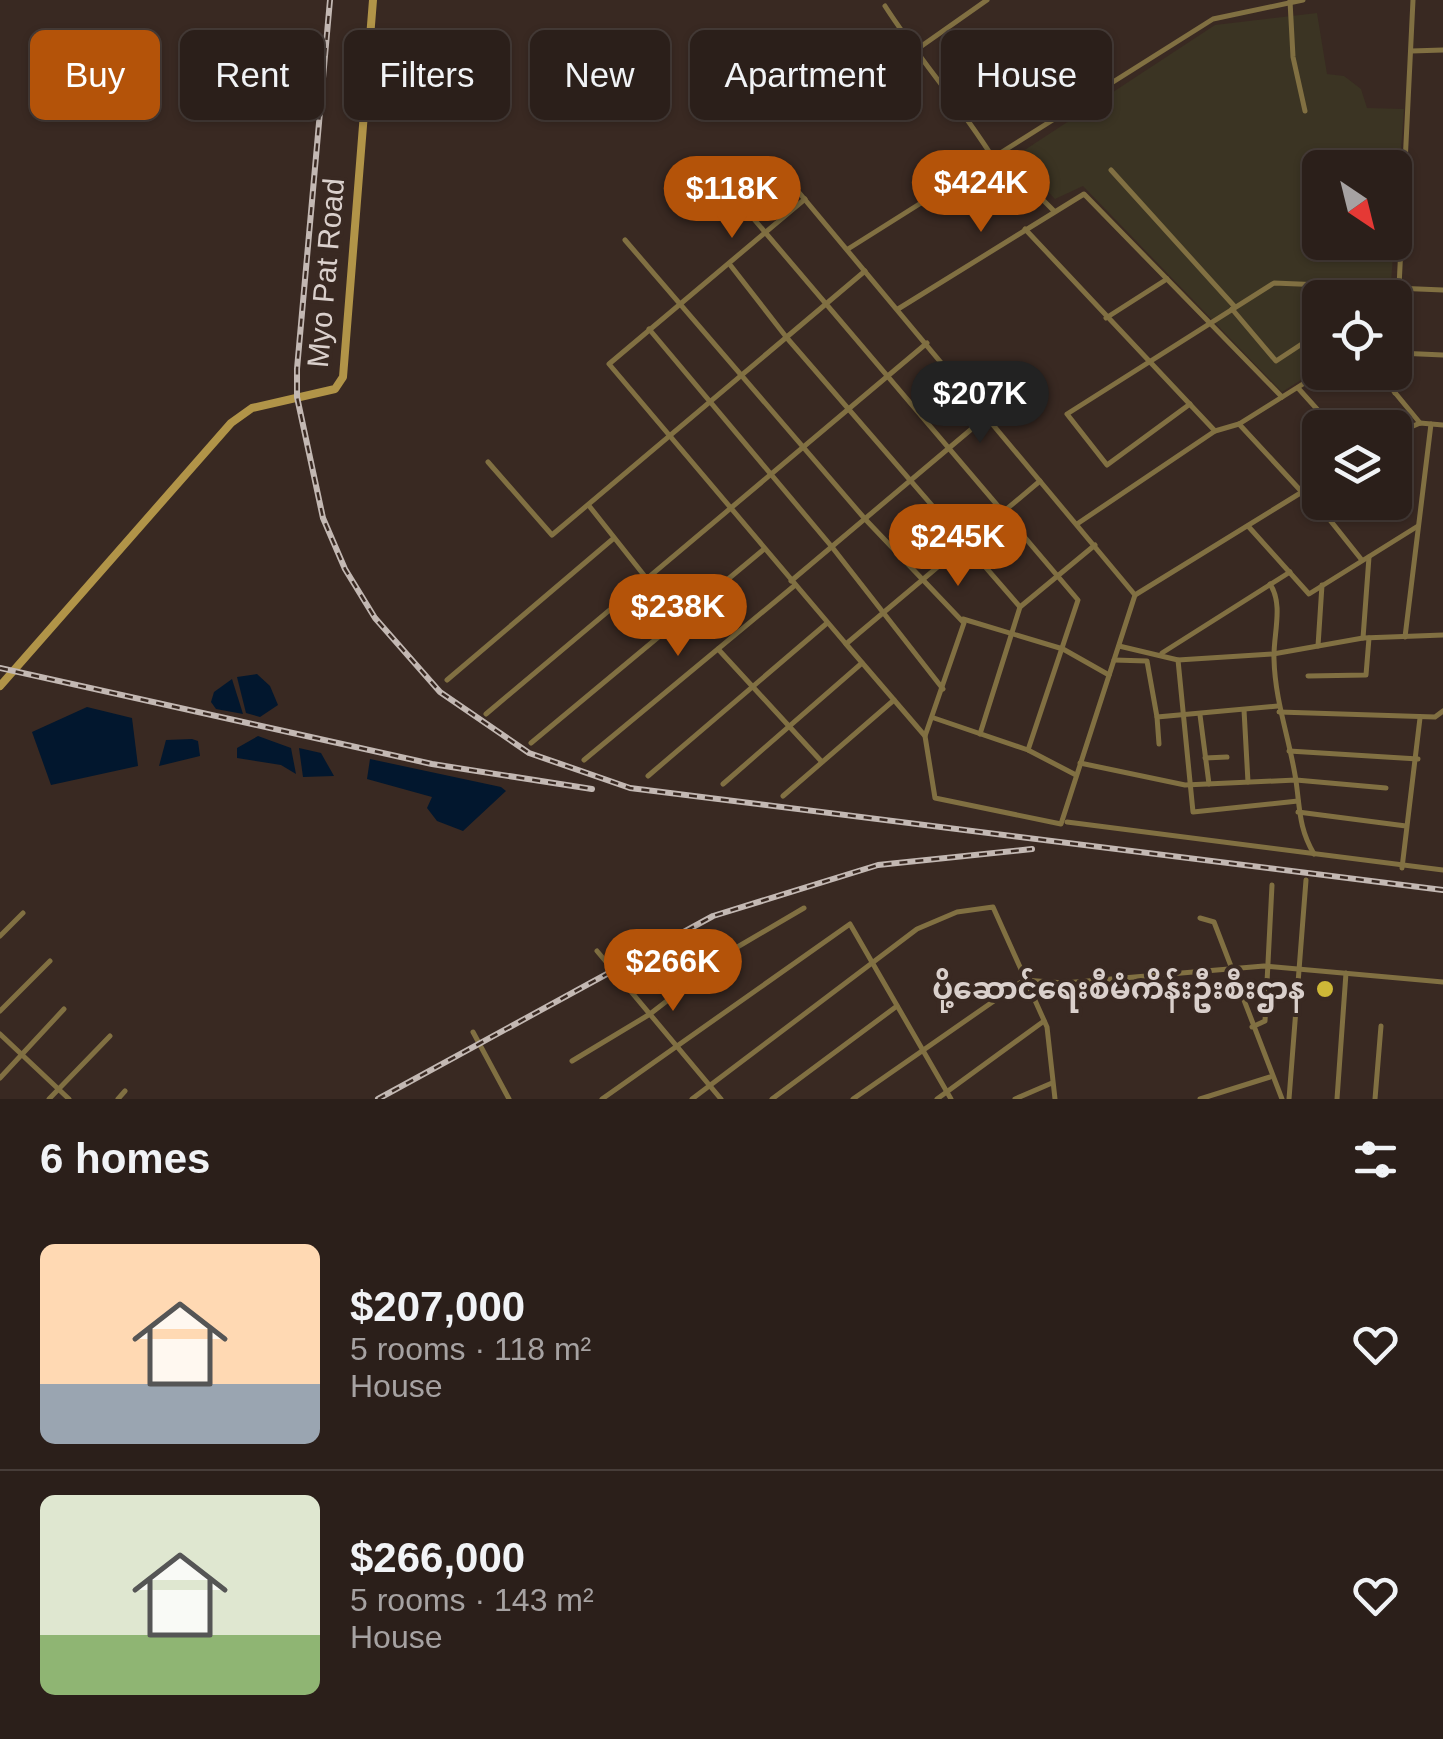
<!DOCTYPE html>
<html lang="en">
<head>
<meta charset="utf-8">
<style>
  body { margin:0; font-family:Arial,"Noto Sans Myanmar",sans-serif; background:#332723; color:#f1f3f6; height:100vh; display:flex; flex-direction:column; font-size:38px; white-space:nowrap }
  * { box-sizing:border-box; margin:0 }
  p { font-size:32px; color:#a6a2a2 }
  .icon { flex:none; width:55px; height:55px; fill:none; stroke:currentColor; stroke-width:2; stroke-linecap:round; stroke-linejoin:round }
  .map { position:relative; height:1099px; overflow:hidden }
  .details { display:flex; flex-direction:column; background:#2b1f1a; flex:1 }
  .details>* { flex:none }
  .guide { position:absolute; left:30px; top:30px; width:1385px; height:90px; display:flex; gap:20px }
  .needle { width:65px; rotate:145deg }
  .controls { position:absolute; left:1302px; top:150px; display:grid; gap:20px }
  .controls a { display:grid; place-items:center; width:110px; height:110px; border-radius:15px; background:#2b1f1a; box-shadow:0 2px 8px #0004,0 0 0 2px #473d39; font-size:50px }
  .price { position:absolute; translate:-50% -85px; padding:0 22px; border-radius:35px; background:#b45309; color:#fff; font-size:32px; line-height:65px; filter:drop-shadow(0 2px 5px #0008) }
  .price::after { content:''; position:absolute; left:50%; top:60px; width:30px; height:22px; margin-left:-15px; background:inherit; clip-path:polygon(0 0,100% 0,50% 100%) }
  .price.current { background:#222; color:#fff }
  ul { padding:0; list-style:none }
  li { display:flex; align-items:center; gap:30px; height:250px; padding:0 40px }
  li+li { border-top:2px solid #473d39 }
  li span { display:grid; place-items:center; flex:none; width:280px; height:200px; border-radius:15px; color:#555 }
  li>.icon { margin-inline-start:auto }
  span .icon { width:120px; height:120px; fill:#fffc; stroke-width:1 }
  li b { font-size:42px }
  h2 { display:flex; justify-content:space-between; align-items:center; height:120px; padding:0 40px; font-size:42px }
  .pill { padding:0 35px; border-radius:15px; background:#2b1f1a; box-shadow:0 2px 8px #0004,0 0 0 2px #473d39; font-size:35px; line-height:90px }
  .pill.current { background:#b45309; color:#fff }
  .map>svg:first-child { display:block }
</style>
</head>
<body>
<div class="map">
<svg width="1443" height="1099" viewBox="0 0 1443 1099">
  <rect width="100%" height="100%" fill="#392922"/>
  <polygon fill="#3b3423" points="1317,13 1327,74 1344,76 1361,89 1367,108 1404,109 1395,231 1395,168 1320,168 1320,242 1394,243 1390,297 1320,298 1320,368 1282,392 1083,186 1055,199 1014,157 1215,25"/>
  <g fill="#02172e">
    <polygon points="257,674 270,686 278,705 260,717 246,713 237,677"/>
    <polygon points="232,679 243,714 216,709 211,702 214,692"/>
    <polygon points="87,707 132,718 138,766 51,785 32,732"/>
    <polygon points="258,736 291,748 296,774 281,765 237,758 237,748"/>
    <polygon points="192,739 198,741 200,756 159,766 166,740"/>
    <polygon points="299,748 321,753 334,776 303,777"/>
    <polygon points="370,759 501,787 506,791 463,831 437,821 427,808 432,797 367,779"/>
  </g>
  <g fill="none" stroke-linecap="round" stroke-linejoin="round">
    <g stroke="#817042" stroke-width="5">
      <polyline points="1290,1 1293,57 1305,111"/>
      <path d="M885,6C919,59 960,105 993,158"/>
      <polyline points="1411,51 1443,50"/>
      <polyline points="869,83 987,0"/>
      <polyline points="957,100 1036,49"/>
      <polyline points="998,155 1054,211"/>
      <polyline points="776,165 1135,595 1061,824 935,798 925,736 846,644"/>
      <polyline points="1111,170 1235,307"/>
      <polyline points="724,184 1078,600 1028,750"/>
      <polyline points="805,199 609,364 846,644 1040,481"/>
      <polyline points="1025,229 1215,431"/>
      <polyline points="625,240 865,519 964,623 925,736"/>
      <polyline points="848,249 1213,19 1303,0"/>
      <polyline points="731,266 787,338 1020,607"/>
      <polyline points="1399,287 1413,0"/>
      <polyline points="898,309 1084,194 1282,397"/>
      <polyline points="1232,309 1276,361 1317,334"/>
      <polyline points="1106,318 1167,279"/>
      <polyline points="649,329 832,547 943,689"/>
      <polyline points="1398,353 1443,355"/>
      <polyline points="1378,372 1420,423"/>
      <polyline points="1298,388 1334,428"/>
      <polyline points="1395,393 1404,288"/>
      <polyline points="1190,404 1107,465 1067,414 1274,283 1443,290"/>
      <polyline points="1239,424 1301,491"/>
      <polyline points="1395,434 1420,423 1443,425"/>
      <polyline points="488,462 552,535 865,271"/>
      <polyline points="1306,490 1361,559"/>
      <polyline points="590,507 647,579"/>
      <polyline points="1077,524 1215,431 1239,424 1322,372"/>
      <polyline points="1248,526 1309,594 1418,526"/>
      <polyline points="791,581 987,416"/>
      <path d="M1270,584C1284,605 1273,635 1274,659C1275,702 1290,740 1296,781C1300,809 1299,829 1314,854"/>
      <polyline points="1135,595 1320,481"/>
      <polyline points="963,619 1063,649 1109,675"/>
      <polyline points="1405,637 1431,424"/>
      <polyline points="1363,638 1369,557"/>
      <polyline points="1119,646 1178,660 1273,654 1363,638 1443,635"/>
      <polyline points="1318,646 1322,585"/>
      <polyline points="718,649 822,762"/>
      <polyline points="1162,653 1290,572"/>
      <polyline points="1114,660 1147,661 1157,717 1278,706"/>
      <polyline points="1178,660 1193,812 1298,801"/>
      <polyline points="1308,676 1366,675 1369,638"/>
      <polyline points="447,680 614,538"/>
      <polyline points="1244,710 1248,782"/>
      <polyline points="1279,712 1435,717 1443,711"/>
      <polyline points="486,714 927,343"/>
      <polyline points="1200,715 1209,784"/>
      <polyline points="1157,717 1159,744"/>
      <polyline points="934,718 1028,750 1076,775"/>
      <polyline points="980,734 1020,607 1095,545"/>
      <polyline points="531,743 763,550"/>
      <polyline points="1289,751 1418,759"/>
      <polyline points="1205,758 1227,757"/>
      <polyline points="584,760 794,586"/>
      <polyline points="1080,763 1185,785 1296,780 1386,788"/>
      <polyline points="648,776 826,624"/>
      <polyline points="723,784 862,663"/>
      <polyline points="783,796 894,700"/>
      <polyline points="1298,812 1406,826"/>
      <polyline points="1067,822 1443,870"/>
      <polyline points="1402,868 1420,718"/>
      <polyline points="1200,918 1214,922 1282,1099"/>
      <polyline points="0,936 23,913"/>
      <polyline points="597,951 721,1099"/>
      <polyline points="0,1011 50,961"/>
      <polyline points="1252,1027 1265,1021 1272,885"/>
      <polyline points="473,1032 509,1099"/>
      <polyline points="0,1034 69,1099"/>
      <polyline points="572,1061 650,1014 734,949 804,908"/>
      <polyline points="0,1078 64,1009"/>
      <polyline points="49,1099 110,1036"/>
      <polyline points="118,1099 125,1091"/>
      <polyline points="602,1099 850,924 951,1099"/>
      <polyline points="692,1099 917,929 957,912 993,907 1047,1027 1055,1099"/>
      <polyline points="772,1099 897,1006"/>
      <polyline points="853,1099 1024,980 1064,983 1264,966 1443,982"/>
      <polyline points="937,1099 1044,1021"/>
      <polyline points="1015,1099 1052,1083"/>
      <polyline points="1200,1099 1270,1077"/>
      <polyline points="1289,1099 1306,880"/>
      <polyline points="1337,1099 1346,973"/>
      <polyline points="1375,1099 1381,1026"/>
    </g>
    <polyline stroke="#b19448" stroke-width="8" points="0,686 231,423 252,408 335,389 343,377 373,0"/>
    <defs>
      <g id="rail">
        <polyline points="330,0 297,369 297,397 323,518 345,569 375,618 440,692 529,753 630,788 1443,890"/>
        <polyline points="0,668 432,764 592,789"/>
        <polyline points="378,1099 713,916 878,865 1032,849"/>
      </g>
    </defs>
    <use href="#rail" stroke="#c3b8b3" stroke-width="6"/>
    <use href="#rail" stroke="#392922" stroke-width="2.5" stroke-dasharray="8" stroke-linecap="butt"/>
  </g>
  <circle fill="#ceb837" stroke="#392922" stroke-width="4" cx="1325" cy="989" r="10"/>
  <g text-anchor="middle" stroke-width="8" stroke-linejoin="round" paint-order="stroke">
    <g font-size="30" fill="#dad0cc" stroke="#392922">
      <text transform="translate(326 273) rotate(-85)" y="10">Myo Pat Road</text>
    </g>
    <g font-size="30" font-weight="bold" fill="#dad0cc" stroke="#392922" text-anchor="end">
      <text x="1305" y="999">ပို့ဆောင်ရေးစီမံကိန်းဦးစီးဌာန</text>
    </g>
  </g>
</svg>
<div class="controls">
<a><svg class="needle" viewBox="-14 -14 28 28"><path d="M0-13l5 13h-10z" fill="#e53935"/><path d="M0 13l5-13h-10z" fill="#a6a2a2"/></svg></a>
<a><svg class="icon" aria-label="locate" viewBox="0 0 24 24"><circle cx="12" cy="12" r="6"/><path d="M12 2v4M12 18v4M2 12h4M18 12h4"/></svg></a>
<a><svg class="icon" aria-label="layers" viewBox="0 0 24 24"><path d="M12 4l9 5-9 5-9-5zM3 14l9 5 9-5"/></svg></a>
</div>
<b class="price" style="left:981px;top:235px">$424K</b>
<b class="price" style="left:732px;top:241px">$118K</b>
<b class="price current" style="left:980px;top:446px">$207K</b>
<b class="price" style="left:958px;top:589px">$245K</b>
<b class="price" style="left:678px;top:659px">$238K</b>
<b class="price" style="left:673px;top:1014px">$266K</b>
<div class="guide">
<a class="pill current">Buy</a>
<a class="pill">Rent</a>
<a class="pill">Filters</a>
<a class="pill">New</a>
<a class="pill">Apartment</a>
<a class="pill">House</a>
</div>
</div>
<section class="details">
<h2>6 homes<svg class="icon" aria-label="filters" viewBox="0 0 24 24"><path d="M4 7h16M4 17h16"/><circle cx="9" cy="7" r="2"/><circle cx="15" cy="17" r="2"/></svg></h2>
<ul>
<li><span style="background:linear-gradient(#ffd9b3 70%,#9aa5b1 0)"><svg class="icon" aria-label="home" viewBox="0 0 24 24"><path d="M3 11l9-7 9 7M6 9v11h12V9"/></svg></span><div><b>$207,000</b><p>5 rooms · 118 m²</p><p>House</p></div><svg class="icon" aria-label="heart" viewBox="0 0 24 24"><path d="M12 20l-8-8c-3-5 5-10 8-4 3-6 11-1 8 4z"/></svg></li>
<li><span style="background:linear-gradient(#dfe7d0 70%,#8fb573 0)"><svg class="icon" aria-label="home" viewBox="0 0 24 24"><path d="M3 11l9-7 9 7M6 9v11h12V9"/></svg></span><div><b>$266,000</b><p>5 rooms · 143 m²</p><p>House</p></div><svg class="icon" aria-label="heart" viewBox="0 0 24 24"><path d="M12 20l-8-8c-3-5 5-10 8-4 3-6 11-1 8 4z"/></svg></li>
</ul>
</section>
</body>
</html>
